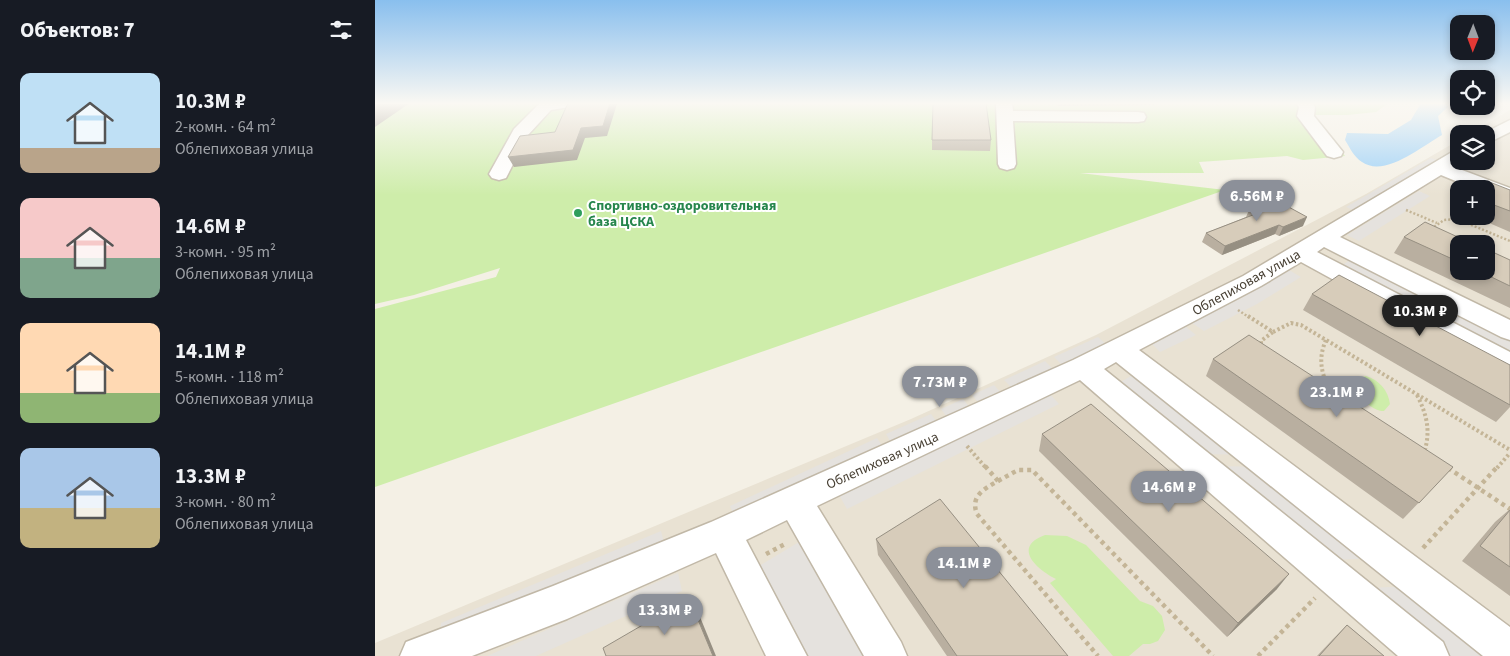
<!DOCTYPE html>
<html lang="ru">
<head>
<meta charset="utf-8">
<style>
  body { margin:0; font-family:"Source Sans 3",sans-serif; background:#20242c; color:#f1f3f6; height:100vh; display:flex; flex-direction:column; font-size:19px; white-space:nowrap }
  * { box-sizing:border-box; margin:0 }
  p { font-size:16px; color:#9ea1a6 }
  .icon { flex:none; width:28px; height:28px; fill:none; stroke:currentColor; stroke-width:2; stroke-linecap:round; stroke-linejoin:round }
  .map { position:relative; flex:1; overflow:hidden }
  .panel { display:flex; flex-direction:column; background:#171b24; width:375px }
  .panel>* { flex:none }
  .needle { width:32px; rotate:181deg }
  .buttons { position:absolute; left:1075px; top:15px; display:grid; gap:10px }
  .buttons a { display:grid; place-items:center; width:45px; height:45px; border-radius:10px; background:#171b24; box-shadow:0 2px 8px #0003; font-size:25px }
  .price { position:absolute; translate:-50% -42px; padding:0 11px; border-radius:18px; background:#8c9099; color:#fff; font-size:16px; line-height:32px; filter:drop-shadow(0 1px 2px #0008) }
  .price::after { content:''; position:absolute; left:50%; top:30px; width:15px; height:11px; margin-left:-8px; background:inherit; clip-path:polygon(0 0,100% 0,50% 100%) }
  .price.current { background:#222; color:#fff }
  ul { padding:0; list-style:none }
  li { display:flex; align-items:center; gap:15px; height:125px; padding:0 20px }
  li span { display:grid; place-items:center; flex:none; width:140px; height:100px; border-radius:10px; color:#555 }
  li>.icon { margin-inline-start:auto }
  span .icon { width:60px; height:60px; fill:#fffc; stroke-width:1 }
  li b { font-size:21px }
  h2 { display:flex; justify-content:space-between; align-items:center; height:60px; padding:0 20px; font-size:21px }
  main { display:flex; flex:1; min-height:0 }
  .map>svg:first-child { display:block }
</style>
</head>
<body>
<main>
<section class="panel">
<h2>Объектов: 7<svg class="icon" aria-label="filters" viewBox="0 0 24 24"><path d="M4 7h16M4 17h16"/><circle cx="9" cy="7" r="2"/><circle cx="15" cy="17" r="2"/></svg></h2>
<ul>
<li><span style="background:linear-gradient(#bfe0f5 75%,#b9a48a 0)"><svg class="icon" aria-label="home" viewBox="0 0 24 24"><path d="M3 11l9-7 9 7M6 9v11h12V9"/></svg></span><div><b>10.3M ₽</b><p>2-комн. · 64 m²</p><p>Облепиховая улица</p></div></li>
<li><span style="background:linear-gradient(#f6c9c9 60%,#7fa58c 0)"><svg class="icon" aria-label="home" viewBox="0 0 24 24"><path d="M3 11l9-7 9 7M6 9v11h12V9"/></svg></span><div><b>14.6M ₽</b><p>3-комн. · 95 m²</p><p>Облепиховая улица</p></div></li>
<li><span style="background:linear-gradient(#ffd9b3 70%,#8fb573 0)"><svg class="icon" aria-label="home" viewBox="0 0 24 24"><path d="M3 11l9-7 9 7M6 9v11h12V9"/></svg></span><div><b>14.1M ₽</b><p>5-комн. · 118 m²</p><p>Облепиховая улица</p></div></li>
<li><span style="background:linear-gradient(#a9c7e8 60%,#c2b280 0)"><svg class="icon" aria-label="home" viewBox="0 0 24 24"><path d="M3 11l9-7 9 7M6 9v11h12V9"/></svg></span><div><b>13.3M ₽</b><p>3-комн. · 80 m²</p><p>Облепиховая улица</p></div></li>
</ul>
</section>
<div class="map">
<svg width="1135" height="656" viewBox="0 0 1135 656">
  <rect width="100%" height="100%" fill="#f4f0e5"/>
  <path fill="#e9e2d3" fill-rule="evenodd" d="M1135,110V656H0V643L536,419L721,335L991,194L1084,140V161H1111V134H1094ZM1084,189H1111V216H1084ZM1084,244H1111V271H1084Z"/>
  <g fill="#ceedaa">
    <polygon points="0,103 1014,103 1001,112 972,115 939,115 970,156 928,160 912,156 824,162 829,173 705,173 850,190 0,487 0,309 121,277 125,268 39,295 0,304"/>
    <path d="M991,376C1004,380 1013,390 1015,404L1009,411C993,412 968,381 991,376Z"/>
    <path d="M670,535L692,536L711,545L765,601L778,606L787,616L790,630L783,641L775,644H768L754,656H738L675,583L681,579C661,569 637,547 670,535Z"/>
  </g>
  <g fill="#e5e2de">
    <polygon points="1056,158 1067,162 982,212 971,207"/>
    <polygon points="1044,191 1055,196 984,241 972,235"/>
    <polygon points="978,258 1076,308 1037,307 963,268"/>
    <polygon points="914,270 926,277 882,304 829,331 817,323 870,296"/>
    <polygon points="1052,314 1091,315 1135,337 1135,358"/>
    <polygon points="810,326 821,335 785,352 775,342"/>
    <polygon points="723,337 733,346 689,367 679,357"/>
    <polygon points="670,361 680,371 639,390 629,380"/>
    <polygon points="764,371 873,455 825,454 741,385"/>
    <polygon points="619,385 628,395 606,406 597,395"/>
    <polygon points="674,393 684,404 472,509 464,495"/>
    <polygon points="588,399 597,410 574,420 566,409"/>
    <polygon points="556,414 564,425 518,446 511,434"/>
    <polygon points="502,438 510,450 361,520 355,506"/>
    <polygon points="840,466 889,467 1006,558 956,560"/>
    <polygon points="286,531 290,547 65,643 66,623"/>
    <polygon points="424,542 491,656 432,656 384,566"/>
    <polygon points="303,573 307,591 161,656 112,656"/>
    <polygon points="1043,586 1133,656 1073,656 990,588"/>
  </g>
  <path fill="#9bd0f8" d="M1046,103H1070L1073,107L1063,116L1067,135C1047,146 1010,178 987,162C979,157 975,148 970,140L972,133L1013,134L1036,120Z"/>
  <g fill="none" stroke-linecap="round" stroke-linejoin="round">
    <defs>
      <g id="minor">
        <polygon points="165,103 202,103 200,106 176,110 153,135 131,178 124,180 117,178 114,174 139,129"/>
        <polygon points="621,103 637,103 638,111 763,112 769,113 771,117 769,121 763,122 638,121 641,164 639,168 632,170 625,168 623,164"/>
        <polygon points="921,103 937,103 940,107 939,116 968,152 966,156 959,158 952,156 922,116 924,107"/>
        <polygon points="1135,120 1135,132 1111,144 1111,134 1107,134"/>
        <polygon points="1084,150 1084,161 1088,161 1079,167 1135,188 1135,201 1111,193 1111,189 1100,189 1066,175 965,237 1135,320 1135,340 1126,337 949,247 942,252 1135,352 1135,374 1125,371 926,262 886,286 764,350 1135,627 1135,656 1108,656 741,362 729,369 1068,642 1074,656 1023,656 705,380 442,506 526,642 532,656 489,656 412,520 371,540 432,656 391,656 341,553 192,619 97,656 25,656 31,642 178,586 336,522 698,360 868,276 1077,152"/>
      </g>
    </defs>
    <use href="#minor" stroke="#c1b8a7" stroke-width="3"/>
    <g stroke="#c4b597" stroke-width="2.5" stroke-dasharray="2 2" stroke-linecap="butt">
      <polyline points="1031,210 1062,223"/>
      <polyline points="1056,229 1069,220 1082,219 1135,241"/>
      <polyline points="863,310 875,318"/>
    </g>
    <g stroke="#c4b597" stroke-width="4" stroke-dasharray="2.5 2.5" stroke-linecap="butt">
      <polyline points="873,316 898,332 886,341 886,345"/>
      <polyline points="898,332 916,323 926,325 1135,450"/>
      <path d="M951,340C943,358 946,372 954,389"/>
      <path d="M1042,395C1052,415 1056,431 1049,453"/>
      <polyline points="592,446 611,468"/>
      <polyline points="1122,468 1135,453"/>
    </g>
    <g stroke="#c4b597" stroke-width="4.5" stroke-dasharray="4 4" stroke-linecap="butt">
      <path d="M610,466L623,481C609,489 595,496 602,514L723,656"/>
      <polyline points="1073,468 1135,509"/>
      <polyline points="623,481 643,470 657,470 838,656"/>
      <polyline points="1048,548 1123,466"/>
      <polyline points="391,554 412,543"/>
      <polyline points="883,656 940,598"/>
    </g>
    <use href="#minor" fill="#fff" fill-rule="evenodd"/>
  </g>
  <g fill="#b9afa0">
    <polygon points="682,103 779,103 779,105 683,106"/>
    <polygon points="557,140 616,140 615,151 557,150"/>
    <polygon points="1111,189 1135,190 1135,232 1098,216 1111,216"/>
    <polygon points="875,208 928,226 904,236 900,234 847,255 827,242 831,233 871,217"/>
    <polygon points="1029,237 1084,244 1084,271 1111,271 1135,260 1135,308 1019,253"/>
    <polygon points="937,294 1135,365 1135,407 1121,422 928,310"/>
    <polygon points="838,359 1078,467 1028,519 831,376"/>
    <polygon points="667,434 902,589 852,637 664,451"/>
    <polygon points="1135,509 1135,596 1087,561 1120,522"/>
    <polygon points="501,539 693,656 572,656 503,555"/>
    <polygon points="972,625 1009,656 942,656 958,639"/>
  </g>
  <g fill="#968f82">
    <polygon points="0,103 35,103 0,127"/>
    <polygon points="235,103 241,103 242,104 232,136 210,138 202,160 139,167 133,157 206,128"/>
    <polygon points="932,217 928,226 904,236 908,227"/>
    <polygon points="904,225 900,234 847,255 850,246"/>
    <polygon points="914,574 902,589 852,637 863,623"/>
    <polygon points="314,598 323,612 341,656 338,656"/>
  </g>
  <g fill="#d7ccba" stroke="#968f82">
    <polygon points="193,103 235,103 228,126 206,128 198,150 133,157 145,136 180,132"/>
    <polygon points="558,103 611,103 616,140 557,140"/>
    <polygon points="1112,181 1135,190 1135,211 1111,202 1111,189 1100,189"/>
    <polygon points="899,199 932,217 908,227 904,225 850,246 831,233 883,213 875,208"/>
    <polygon points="1050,222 1098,244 1084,244 1084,262 1029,237"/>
    <polygon points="1111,249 1135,260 1135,286 1104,271 1111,271"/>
    <polygon points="964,275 1135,365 1135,405 937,294"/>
    <polygon points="874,335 1078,467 1044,503 838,359"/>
    <polygon points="716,404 914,574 863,623 667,434"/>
    <polygon points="565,499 693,656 582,656 501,539"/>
    <polygon points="1135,510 1135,567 1105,546"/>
    <polygon points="314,598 338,656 231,656 228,648"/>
    <polygon points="972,625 1009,656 944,656"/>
  </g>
  <linearGradient id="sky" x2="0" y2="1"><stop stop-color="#89bfee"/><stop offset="0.53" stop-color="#faf8f3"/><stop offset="1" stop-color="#faf8f3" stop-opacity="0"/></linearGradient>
  <rect width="1135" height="195" fill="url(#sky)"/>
  <circle fill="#2e9e5b" stroke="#fff" stroke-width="2" cx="203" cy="213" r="5"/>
  <g text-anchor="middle" stroke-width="4" stroke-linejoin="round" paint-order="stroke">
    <g font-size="14" font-weight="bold" fill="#27864d" stroke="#fff" text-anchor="start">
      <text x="213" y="210">Спортивно-оздоровительная<tspan x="213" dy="16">база ЦСКА</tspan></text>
    </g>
    <g font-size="14" fill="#484034" stroke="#fff">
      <text transform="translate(871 282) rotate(-29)" y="5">Облепиховая улица</text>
      <text transform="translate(507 460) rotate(-24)" y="5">Облепиховая улица</text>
    </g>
  </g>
</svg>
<div class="buttons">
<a><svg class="needle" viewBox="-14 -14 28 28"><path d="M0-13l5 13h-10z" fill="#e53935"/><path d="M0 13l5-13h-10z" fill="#9ea1a6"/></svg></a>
<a><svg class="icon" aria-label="locate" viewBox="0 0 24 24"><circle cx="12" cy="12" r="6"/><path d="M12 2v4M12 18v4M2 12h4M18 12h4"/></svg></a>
<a><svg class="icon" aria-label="layers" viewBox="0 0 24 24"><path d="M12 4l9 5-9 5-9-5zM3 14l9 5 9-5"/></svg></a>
<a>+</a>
<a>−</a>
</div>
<b class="price" style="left:882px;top:222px">6.56M ₽</b>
<b class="price current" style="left:1045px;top:337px">10.3M ₽</b>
<b class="price" style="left:565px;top:408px">7.73M ₽</b>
<b class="price" style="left:962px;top:418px">23.1M ₽</b>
<b class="price" style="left:794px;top:513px">14.6M ₽</b>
<b class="price" style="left:589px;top:589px">14.1M ₽</b>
<b class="price" style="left:290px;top:636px">13.3M ₽</b>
</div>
</main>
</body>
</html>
